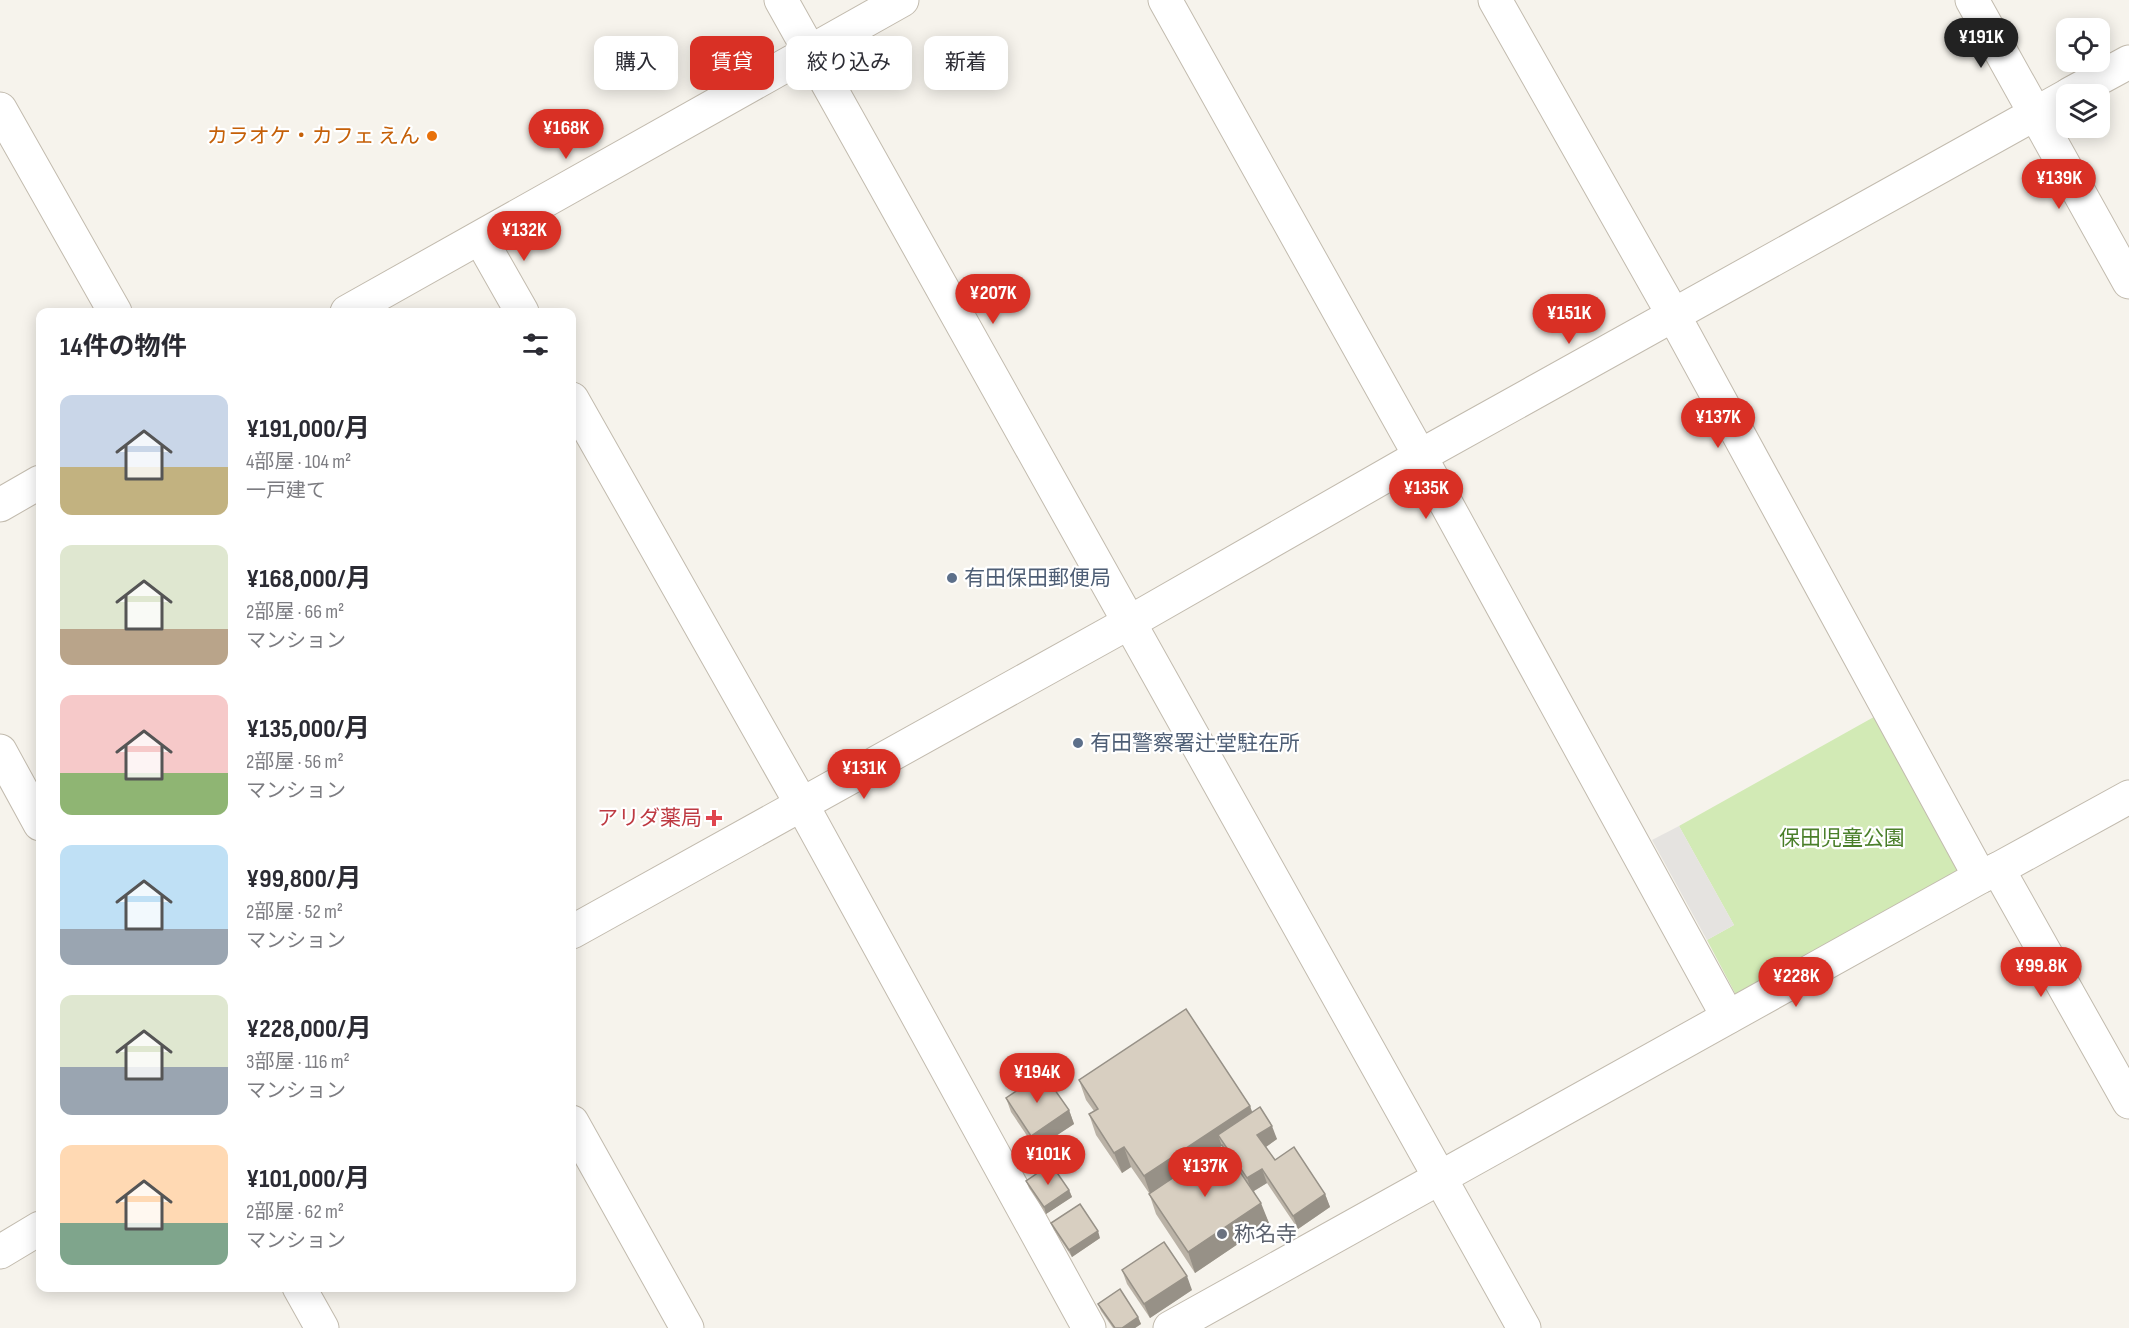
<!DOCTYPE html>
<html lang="ja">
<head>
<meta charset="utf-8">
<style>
  body { margin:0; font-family:"Sofia Sans Condensed","Noto Sans JP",sans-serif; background:#f7f7f7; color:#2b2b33; height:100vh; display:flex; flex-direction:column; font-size:22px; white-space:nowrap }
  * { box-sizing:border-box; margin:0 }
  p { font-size:20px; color:#7c7c81 }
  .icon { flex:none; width:33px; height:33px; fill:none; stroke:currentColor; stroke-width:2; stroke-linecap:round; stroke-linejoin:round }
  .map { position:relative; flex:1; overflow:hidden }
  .drawer { position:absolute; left:36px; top:308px; width:540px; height:984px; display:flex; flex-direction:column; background:#fff; border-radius:12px; box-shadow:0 3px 15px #0003 }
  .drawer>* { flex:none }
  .top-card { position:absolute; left:594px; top:36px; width:570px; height:54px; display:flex; gap:12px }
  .buttons { position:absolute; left:2056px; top:18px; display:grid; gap:12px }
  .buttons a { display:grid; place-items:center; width:54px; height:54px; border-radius:12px; background:#fff; box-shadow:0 3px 15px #0003; font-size:30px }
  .price { position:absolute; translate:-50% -51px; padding:0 14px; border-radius:21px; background:#d93025; color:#fff; font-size:20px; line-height:39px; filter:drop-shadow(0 2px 3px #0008) }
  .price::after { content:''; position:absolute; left:50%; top:36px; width:18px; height:14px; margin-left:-9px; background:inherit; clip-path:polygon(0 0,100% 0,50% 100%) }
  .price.active { background:#222; color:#fff }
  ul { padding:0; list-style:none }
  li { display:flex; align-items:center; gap:18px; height:150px; padding:0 24px }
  li span { display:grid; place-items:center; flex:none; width:168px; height:120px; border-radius:12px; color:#555 }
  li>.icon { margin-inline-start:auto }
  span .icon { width:72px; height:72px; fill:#fffc; stroke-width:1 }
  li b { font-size:26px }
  h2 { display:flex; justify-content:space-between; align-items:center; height:72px; padding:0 24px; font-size:26px }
  .tag { padding:0 21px; border-radius:12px; background:#fff; box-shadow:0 3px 15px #0003; font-size:21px; line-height:54px }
  .tag.active { background:#d93025; color:#fff }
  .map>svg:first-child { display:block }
</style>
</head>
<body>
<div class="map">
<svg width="2129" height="1328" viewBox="0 0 2129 1328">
  <rect width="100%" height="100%" fill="#f6f3ec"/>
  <polygon fill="#d2eab5" points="1881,713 1962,876 1736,995 1707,940 1734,925 1679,826"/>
  <polygon fill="#e5e3e0" points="1679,826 1734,925 1707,940 1652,840"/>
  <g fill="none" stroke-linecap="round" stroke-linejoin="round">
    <defs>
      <g id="minor">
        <polyline points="781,0 1524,1328"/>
        <polyline points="1165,0 1420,456 1728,1017"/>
        <polyline points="1495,0 1674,316 1980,877"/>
        <polyline points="1972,0 2129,282"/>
        <polyline points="2070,94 2129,62"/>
        <polyline points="0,109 115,312"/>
        <polyline points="480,238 522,312"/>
        <polyline points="347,312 902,0"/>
        <polyline points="572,399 802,805 1089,1328"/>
        <polyline points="0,505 40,482"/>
        <polyline points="0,751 40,824"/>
        <polyline points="1998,869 2129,1102"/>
        <polyline points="572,932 1130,622 1420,456 2067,96"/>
        <polyline points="572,1122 687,1328"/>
        <polyline points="0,1252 40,1228"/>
        <polyline points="299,1287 322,1328"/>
        <polyline points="1170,1328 1980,877 1998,869 2129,797"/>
      </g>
    </defs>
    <use href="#minor" stroke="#c2bbae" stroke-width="35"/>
    <use href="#minor" stroke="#fff" stroke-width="33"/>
  </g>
  <g fill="#bab2a6">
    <polygon points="1079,1080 1250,1106 1252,1112 1277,1139 1266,1147 1275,1160 1325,1194 1330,1207 1298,1229 1267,1183 1254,1191 1269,1223 1195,1273 1156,1214 1149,1193 1131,1167 1122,1173 1096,1135 1089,1114 1094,1111 1086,1100"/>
    <polygon points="1006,1098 1069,1110 1074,1124 1036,1149 1011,1112"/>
    <polygon points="1026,1181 1069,1190 1072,1197 1046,1214 1029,1188"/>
    <polygon points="1051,1223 1100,1238 1072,1257 1054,1230"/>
    <polygon points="1122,1270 1192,1290 1150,1318 1127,1284"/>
    <polygon points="1098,1304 1138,1317 1141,1324 1135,1328 1113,1328 1101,1311"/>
  </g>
  <g fill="#979187">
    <polygon points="1250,1106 1257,1126 1218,1135 1223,1149 1151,1196 1144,1176"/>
    <polygon points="1069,1110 1074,1124 1036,1149 1031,1136"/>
    <polygon points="1272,1126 1277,1139 1263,1149 1257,1135"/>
    <polygon points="1124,1147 1131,1167 1122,1173 1114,1153"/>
    <polygon points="1262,1169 1267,1183 1252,1192 1247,1178"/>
    <polygon points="1069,1190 1072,1197 1046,1214 1044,1207"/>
    <polygon points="1325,1194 1330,1207 1298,1229 1293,1216"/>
    <polygon points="1261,1203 1269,1223 1195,1273 1188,1252"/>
    <polygon points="1098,1231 1100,1238 1072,1257 1069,1250"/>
    <polygon points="1187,1276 1192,1290 1150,1318 1144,1304"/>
    <polygon points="1138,1317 1141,1324 1135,1328 1122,1328"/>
  </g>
  <g fill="#d8cfc1" stroke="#979187" stroke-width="1.5">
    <polygon points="1186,1009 1250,1106 1144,1176 1124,1147 1114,1153 1089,1114 1098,1109 1079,1080"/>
    <polygon points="1043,1073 1069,1110 1031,1136 1006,1098"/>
    <polygon points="1260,1107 1272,1126 1257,1135 1275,1160 1294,1147 1325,1194 1293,1216 1262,1169 1247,1178 1218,1135"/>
    <polygon points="1222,1145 1261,1203 1188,1252 1149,1194"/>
    <polygon points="1051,1164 1069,1190 1044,1207 1026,1181"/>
    <polygon points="1080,1204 1098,1231 1069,1250 1051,1223"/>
    <polygon points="1164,1242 1187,1276 1144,1304 1122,1270"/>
    <polygon points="1120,1289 1138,1317 1122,1328 1115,1328 1098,1304"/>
  </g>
  <circle fill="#e8710a" stroke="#fff" stroke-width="2" cx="432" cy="136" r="6"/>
  <g fill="#5c6f8a" stroke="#fff" stroke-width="2">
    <circle cx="952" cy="578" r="6"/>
    <circle cx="1078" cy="743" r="6"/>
  </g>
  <path fill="#e0444e" stroke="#fff" stroke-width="2" d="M711 809h6v6h6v6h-6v6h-6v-6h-6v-6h6z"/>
  <circle fill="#6b7280" stroke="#fff" stroke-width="2" cx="1222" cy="1234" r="6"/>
  <g text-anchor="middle" stroke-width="4.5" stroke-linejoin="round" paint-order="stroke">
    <g font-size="21" fill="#c56008" stroke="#fff" text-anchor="end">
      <text x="420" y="143">カラオケ・カフェ えん</text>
    </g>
    <g font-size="21" fill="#4e5e75" stroke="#fff" text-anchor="start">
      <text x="964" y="585">有田保田郵便局</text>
      <text x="1090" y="750">有田警察署辻堂駐在所</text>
    </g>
    <g font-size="21" fill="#be3a42" stroke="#fff" text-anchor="end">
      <text x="702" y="825">アリダ薬局</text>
    </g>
    <g font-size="21" fill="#4a7f2a" stroke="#fff">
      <text x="1842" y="845">保田児童公園</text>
    </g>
    <g font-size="21" fill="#5b616d" stroke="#fff" text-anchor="start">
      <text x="1234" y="1241">称名寺</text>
    </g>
  </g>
</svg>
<div class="buttons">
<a><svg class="icon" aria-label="locate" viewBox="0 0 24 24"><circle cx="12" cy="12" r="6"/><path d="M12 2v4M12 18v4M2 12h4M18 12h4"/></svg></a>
<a><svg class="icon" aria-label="layers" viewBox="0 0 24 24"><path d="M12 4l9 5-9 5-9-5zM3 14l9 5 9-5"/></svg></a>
</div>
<b class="price active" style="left:1981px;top:69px">¥191K</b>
<b class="price" style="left:566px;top:160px">¥168K</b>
<b class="price" style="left:2059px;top:210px">¥139K</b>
<b class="price" style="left:524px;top:262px">¥132K</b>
<b class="price" style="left:993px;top:325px">¥207K</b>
<b class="price" style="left:1569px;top:345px">¥151K</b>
<b class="price" style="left:1718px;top:449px">¥137K</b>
<b class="price" style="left:1426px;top:520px">¥135K</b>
<b class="price" style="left:864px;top:800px">¥131K</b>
<b class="price" style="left:2041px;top:998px">¥99.8K</b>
<b class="price" style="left:1796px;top:1008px">¥228K</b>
<b class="price" style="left:1037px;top:1104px">¥194K</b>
<b class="price" style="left:1048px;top:1186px">¥101K</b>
<b class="price" style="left:1205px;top:1198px">¥137K</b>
<div class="top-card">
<a class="tag">購入</a>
<a class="tag active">賃貸</a>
<a class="tag">絞り込み</a>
<a class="tag">新着</a>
</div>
<section class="drawer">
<h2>14件の物件<svg class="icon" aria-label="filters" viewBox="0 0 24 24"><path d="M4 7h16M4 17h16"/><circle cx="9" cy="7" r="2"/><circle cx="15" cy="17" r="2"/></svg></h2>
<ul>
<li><span style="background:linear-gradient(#c9d6e8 60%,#c2b280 0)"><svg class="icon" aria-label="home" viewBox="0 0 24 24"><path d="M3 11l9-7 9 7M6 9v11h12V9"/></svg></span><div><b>¥191,000/月</b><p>4部屋 · 104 m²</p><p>一戸建て</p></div></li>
<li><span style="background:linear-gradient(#dfe7d0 70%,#b9a48a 0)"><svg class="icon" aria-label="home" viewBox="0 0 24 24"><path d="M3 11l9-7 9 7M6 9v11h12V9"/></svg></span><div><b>¥168,000/月</b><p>2部屋 · 66 m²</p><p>マンション</p></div></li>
<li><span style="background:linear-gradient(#f6c9c9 65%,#8fb573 0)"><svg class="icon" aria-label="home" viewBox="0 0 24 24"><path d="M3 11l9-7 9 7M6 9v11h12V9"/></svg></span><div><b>¥135,000/月</b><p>2部屋 · 56 m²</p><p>マンション</p></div></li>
<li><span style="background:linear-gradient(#bfe0f5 70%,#9aa5b1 0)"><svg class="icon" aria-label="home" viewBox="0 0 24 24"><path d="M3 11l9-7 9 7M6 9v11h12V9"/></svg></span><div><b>¥99,800/月</b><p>2部屋 · 52 m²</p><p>マンション</p></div></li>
<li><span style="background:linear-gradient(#dfe7d0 60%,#9aa5b1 0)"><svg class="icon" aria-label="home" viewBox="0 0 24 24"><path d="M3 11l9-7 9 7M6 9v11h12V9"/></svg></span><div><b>¥228,000/月</b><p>3部屋 · 116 m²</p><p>マンション</p></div></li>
<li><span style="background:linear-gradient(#ffd9b3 65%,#7fa58c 0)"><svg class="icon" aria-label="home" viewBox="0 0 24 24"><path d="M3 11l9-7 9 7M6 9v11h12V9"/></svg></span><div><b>¥101,000/月</b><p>2部屋 · 62 m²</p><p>マンション</p></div></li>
</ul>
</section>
</div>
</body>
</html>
